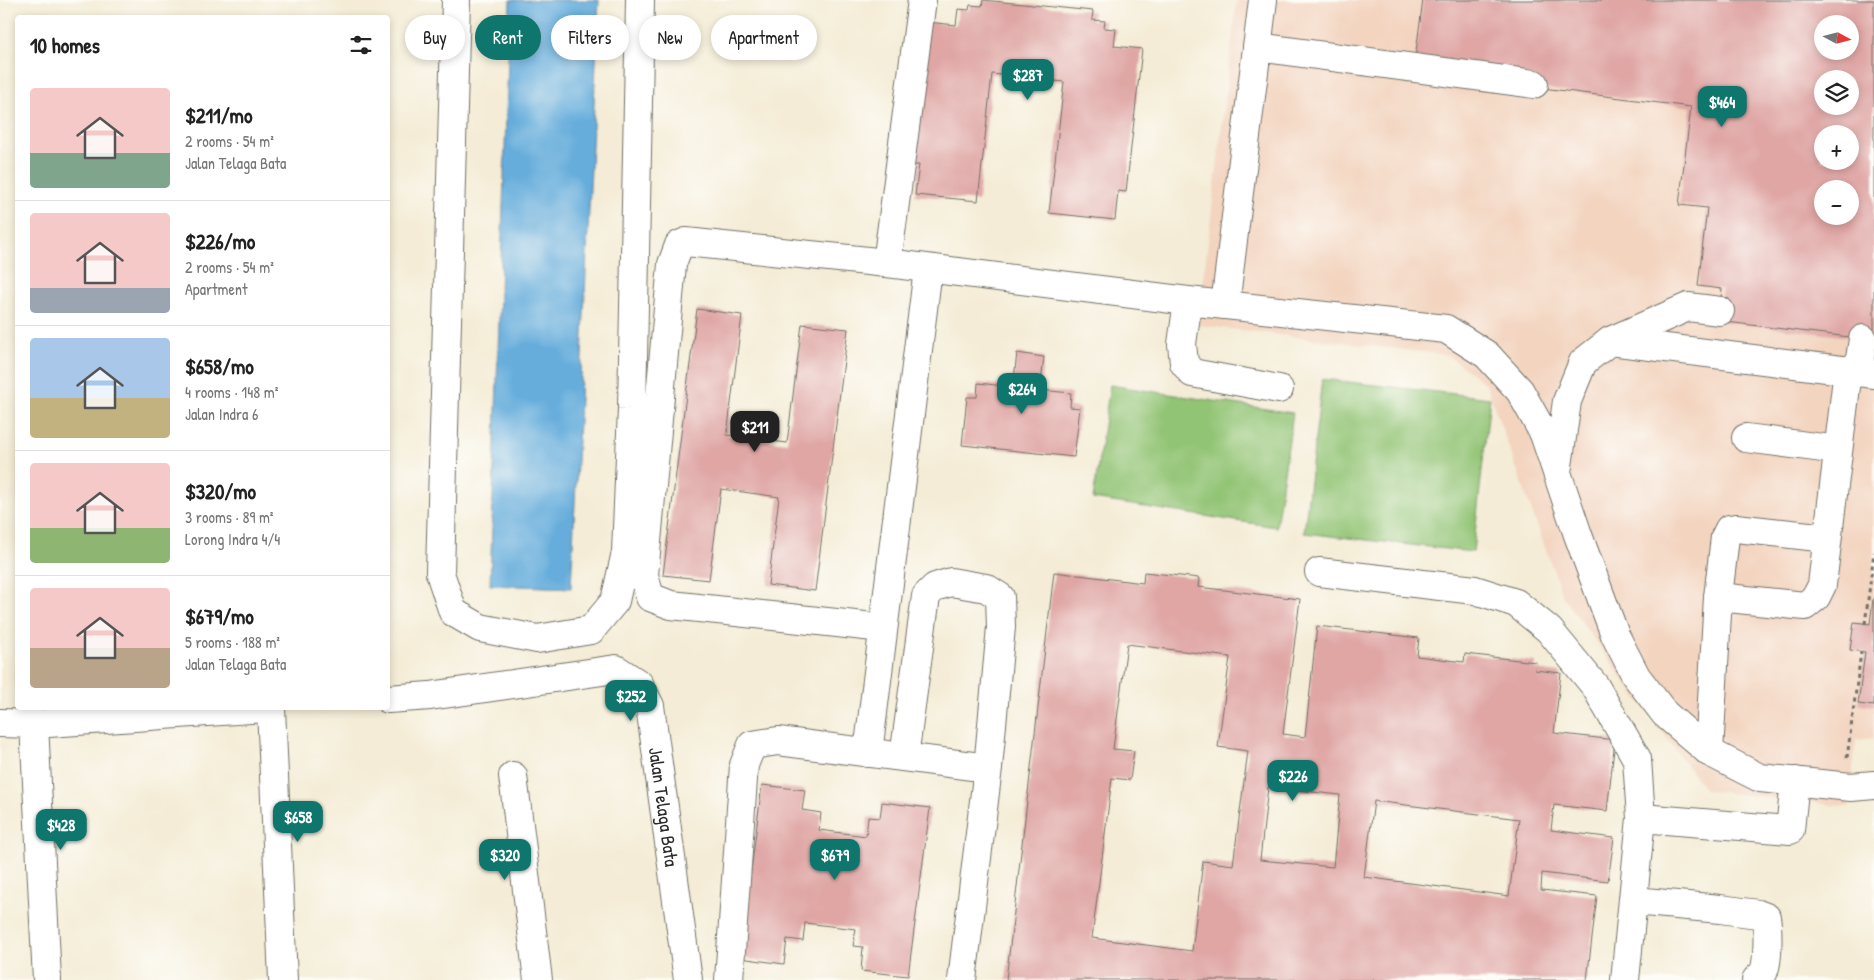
<!DOCTYPE html>
<html lang="en">
<head>
<meta charset="utf-8">
<style>
  body { margin:0; font-family:"Patrick Hand",sans-serif; background:#f2f2f2; color:#222; height:100vh; display:flex; flex-direction:column; font-size:19px; white-space:nowrap }
  * { box-sizing:border-box; margin:0 }
  p { font-size:16px; color:#767676 }
  .icon { flex:none; width:28px; height:28px; fill:none; stroke:currentColor; stroke-width:2; stroke-linecap:round; stroke-linejoin:round }
  .map { position:relative; flex:1; overflow:hidden }
  .details { position:absolute; left:15px; top:15px; width:375px; height:695px; display:flex; flex-direction:column; background:#fff; border-radius:5px; box-shadow:0 2px 8px #0003 }
  .details>* { flex:none }
  .banner { position:absolute; left:405px; top:15px; width:475px; height:45px; display:flex; gap:10px }
  .needle { width:32px; rotate:97deg }
  .controls { position:absolute; left:1814px; top:15px; display:grid; gap:10px }
  .controls a { display:grid; place-items:center; width:45px; height:45px; border-radius:50%; background:#fff; box-shadow:0 2px 8px #0003; font-size:25px }
  .price { position:absolute; translate:-50% -42px; padding:0 11px; border-radius:10px; background:#0f766e; color:#fff; font-size:16px; line-height:32px; filter:drop-shadow(0 1px 2px #0008) }
  .price::after { content:''; position:absolute; left:50%; top:30px; width:15px; height:11px; margin-left:-8px; background:inherit; clip-path:polygon(0 0,100% 0,50% 100%) }
  .price.on { background:#222; color:#fff }
  ul { padding:0; list-style:none }
  li { display:flex; align-items:center; gap:15px; height:125px; padding:0 15px }
  li+li { border-top:1px solid #e0e0e0 }
  li span { display:grid; place-items:center; flex:none; width:140px; height:100px; border-radius:5px; color:#555 }
  li>.icon { margin-inline-start:auto }
  span .icon { width:60px; height:60px; fill:#fffc; stroke-width:1 }
  li b { font-size:21px }
  h2 { display:flex; justify-content:space-between; align-items:center; height:60px; padding:0 15px; font-size:21px }
  .chip { padding:0 18px; border-radius:22px; background:#fff; box-shadow:0 2px 8px #0003; font-size:18px; line-height:45px }
  .chip.on { background:#0f766e; color:#fff }
  .map>svg:first-child { display:block }
</style>
</head>
<body>
<div class="map">
<svg width="1874" height="980" viewBox="0 0 1874 980">
  <rect width="100%" height="100%" fill="#fdfcf7"/>
  <filter id="ink" filterUnits="userSpaceOnUse"><feTurbulence type="fractalNoise" baseFrequency=".02" numOctaves="2"/><feDisplacementMap in="SourceGraphic" scale="10" xChannelSelector="R" yChannelSelector="G"/><feConvolveMatrix kernelMatrix="1 2 1 2 8 2 1 2 1" color-interpolation-filters="sRGB"/></filter>
  <filter id="wash" filterUnits="userSpaceOnUse"><feTurbulence type="fractalNoise" baseFrequency=".0096" numOctaves="4" result="noise"/><feDisplacementMap in="SourceGraphic" scale="20" xChannelSelector="R" yChannelSelector="G"/><feGaussianBlur stdDeviation="1.12" result="paint"/><feColorMatrix in="noise" values="0 0 0 0 0 0 0 0 0 0 0 0 0 0 0 0 0 1.4 0 .05"/><feComposite in="paint" operator="in"/></filter>
  <g filter="url(#wash)">
    <rect width="100%" height="100%" fill="#f4ecd6"/>
    <path fill="#f3d4bf" fill-rule="evenodd" d="M1237,0H1874V738L1856,740L1849,807L1705,790L1563,597L1486,384L1447,355L1198,325ZM1822,24H1850V51H1822ZM1822,79H1850V106H1822ZM1822,134H1850V161H1822ZM1822,189H1850V216H1822Z"/>
    <g fill="#92c475" stroke="#5e7850">
      <polygon points="1322,379 1490,398 1473,552 1304,533"/>
      <polygon points="1110,385 1293,413 1276,527 1093,499"/>
    </g>
    <polygon fill="#66addc" stroke="#486c84" points="510,0 599,0 571,588 490,585"/>
    <g id="blocks">
      <g fill="#dfa6a4" fill-rule="evenodd">
        <polygon points="983,0 1093,11 1092,20 1105,21 1104,28 1116,29 1114,46 1142,49 1126,192 1118,191 1115,220 1049,213 1064,82 992,74 978,201 915,195 919,165 911,165 927,22 956,25 958,9 969,10 970,5 982,6"/>
        <path d="M1423,0H1874V340L1718,321L1722,289L1698,286L1707,208L1679,205L1691,107L1527,86L1415,59ZM1822,24H1850V51H1822ZM1822,79H1850V106H1822ZM1822,134H1850V161H1822ZM1822,189H1850V216H1822Z"/>
        <polygon points="697,309 742,315 727,435 787,443 802,324 848,329 815,591 768,585 779,497 721,489 709,580 663,575"/>
        <polygon points="1017,353 1044,357 1040,390 1071,393 1070,407 1080,408 1074,457 962,445 967,397 977,397 978,383 1013,387"/>
        <path d="M1054,572L1143,583L1144,572L1199,578L1198,587L1300,599L1283,734L1305,737L1317,626L1419,638L1417,656L1464,662L1465,654L1536,662L1535,670L1561,673L1554,733L1615,740L1607,811L1554,805L1551,830L1614,838L1608,881L1542,873L1541,890L1597,896L1587,980H1006ZM1127,644L1230,657L1218,747L1248,751L1233,865L1203,861L1192,951L1092,938L1112,778L1130,780L1134,751L1113,749ZM1268,787L1340,795L1333,867L1260,860ZM1374,801L1519,819L1509,896L1364,877Z"/>
        <polygon points="1873,599 1874,599 1874,706 1858,704 1865,652 1850,650 1854,622 1870,624"/>
        <polygon points="762,785 805,790 802,810 821,813 819,830 866,836 868,817 880,818 882,802 930,808 908,976 861,971 863,947 853,946 856,929 805,923 803,941 787,939 784,964 740,958"/>
      </g>
    </g>
  </g>
  <g filter="url(#ink)">
    <use href="#blocks" fill-opacity="0" stroke="#716f67" stroke-width="1"/>
    <g fill="none" stroke-linecap="round" stroke-linejoin="round">
      <defs>
        <g id="minor">
          <polyline points="456,0 440,573 453,612 480,628 537,639 591,630 615,601 626,552 632,409 640,0"/>
          <polyline points="1257,47 1534,84"/>
          <polyline points="887,263 922,0"/>
          <polyline points="1188,301 1182,344 1184,363 1192,373 1279,389"/>
          <polyline points="1225,305 1263,0"/>
          <polyline points="1610,341 1874,374"/>
          <polyline points="1858,372 1863,339"/>
          <polyline points="1746,438 1838,450"/>
          <polyline points="1558,466 1567,401 1583,362 1610,341 1688,307 1720,311"/>
          <polyline points="1319,572 1475,590 1516,603 1549,630 1595,686 1637,759 1641,818 1625,980"/>
          <polyline points="1718,597 1805,606 1816,597 1822,585 1848,370"/>
          <polyline points="883,628 671,605 650,597 644,575 672,264 679,245 686,242 887,263 1188,301 1446,329 1487,355 1520,391 1544,434 1578,535 1615,635 1636,676 1665,714 1709,752 1760,778 1851,787 1874,785"/>
          <path id="s1" d="M388,699L430,696L616,669L639,684L650,706L688,980"/>
          <polyline points="271,708 283,980"/>
          <polyline points="0,723 34,724 265,708"/>
          <polyline points="34,724 47,980"/>
          <polyline points="1709,752 1718,597 1725,537 1729,529 1736,528 1827,538"/>
          <polyline points="868,753 928,269"/>
          <polyline points="904,757 926,596 935,587 951,582 986,588 1000,597 1001,627 988,768 962,980"/>
          <polyline points="513,776 538,980"/>
          <polyline points="1641,818 1790,830 1795,781"/>
          <path d="M1634,901L1720,909L1758,914L1766,917C1768,929 1769,965 1762,975C1761,975 1756,979 1756,980"/>
          <polyline points="729,980 744,765 752,745 778,741 988,768"/>
        </g>
      </defs>
      <use href="#minor" stroke="#716f67" stroke-width="30"/>
      <g stroke="#716f67" stroke-width="3" stroke-dasharray="4 4" stroke-linecap="butt">
        <polyline points="1865,624 1874,552"/>
        <polyline points="1847,758 1861,652"/>
      </g>
      <use href="#minor" stroke="#fff" stroke-width="28"/>
    </g>
  </g>
  <g text-anchor="middle" stroke-width="5" stroke-linejoin="round" paint-order="stroke">
    <g font-size="19" fill="#2b2b2b" stroke="#fdfcf7">
      <text dy="7" stroke="none"><textPath href="#s1" startOffset="384">Jalan Telaga Bata</textPath></text>
    </g>
  </g>
</svg>
<div class="controls">
<a><svg class="needle" viewBox="-14 -14 28 28"><path d="M0-13l5 13h-10z" fill="#e53935"/><path d="M0 13l5-13h-10z" fill="#767676"/></svg></a>
<a><svg class="icon" aria-label="layers" viewBox="0 0 24 24"><path d="M12 4l9 5-9 5-9-5zM3 14l9 5 9-5"/></svg></a>
<a>+</a>
<a>−</a>
</div>
<b class="price" style="left:1028px;top:101px">$287</b>
<b class="price" style="left:1722px;top:128px">$464</b>
<b class="price" style="left:1022px;top:415px">$264</b>
<b class="price on" style="left:755px;top:453px">$211</b>
<b class="price" style="left:631px;top:722px">$252</b>
<b class="price" style="left:1293px;top:802px">$226</b>
<b class="price" style="left:298px;top:843px">$658</b>
<b class="price" style="left:61px;top:851px">$428</b>
<b class="price" style="left:505px;top:881px">$320</b>
<b class="price" style="left:835px;top:881px">$679</b>
<div class="banner">
<a class="chip">Buy</a>
<a class="chip on">Rent</a>
<a class="chip">Filters</a>
<a class="chip">New</a>
<a class="chip">Apartment</a>
</div>
<section class="details">
<h2>10 homes<svg class="icon" aria-label="filters" viewBox="0 0 24 24"><path d="M4 7h16M4 17h16"/><circle cx="9" cy="7" r="2"/><circle cx="15" cy="17" r="2"/></svg></h2>
<ul>
<li><span style="background:linear-gradient(#f6c9c9 65%,#7fa58c 0)"><svg class="icon" aria-label="home" viewBox="0 0 24 24"><path d="M3 11l9-7 9 7M6 9v11h12V9"/></svg></span><div><b>$211/mo</b><p>2 rooms · 54 m²</p><p>Jalan Telaga Bata</p></div></li>
<li><span style="background:linear-gradient(#f6c9c9 75%,#9aa5b1 0)"><svg class="icon" aria-label="home" viewBox="0 0 24 24"><path d="M3 11l9-7 9 7M6 9v11h12V9"/></svg></span><div><b>$226/mo</b><p>2 rooms · 54 m²</p><p>Apartment</p></div></li>
<li><span style="background:linear-gradient(#a9c7e8 60%,#c2b280 0)"><svg class="icon" aria-label="home" viewBox="0 0 24 24"><path d="M3 11l9-7 9 7M6 9v11h12V9"/></svg></span><div><b>$658/mo</b><p>4 rooms · 148 m²</p><p>Jalan Indra 6</p></div></li>
<li><span style="background:linear-gradient(#f6c9c9 65%,#8fb573 0)"><svg class="icon" aria-label="home" viewBox="0 0 24 24"><path d="M3 11l9-7 9 7M6 9v11h12V9"/></svg></span><div><b>$320/mo</b><p>3 rooms · 89 m²</p><p>Lorong Indra 4/4</p></div></li>
<li><span style="background:linear-gradient(#f6c9c9 60%,#b9a48a 0)"><svg class="icon" aria-label="home" viewBox="0 0 24 24"><path d="M3 11l9-7 9 7M6 9v11h12V9"/></svg></span><div><b>$679/mo</b><p>5 rooms · 188 m²</p><p>Jalan Telaga Bata</p></div></li>
</ul>
</section>
</div>
</body>
</html>
